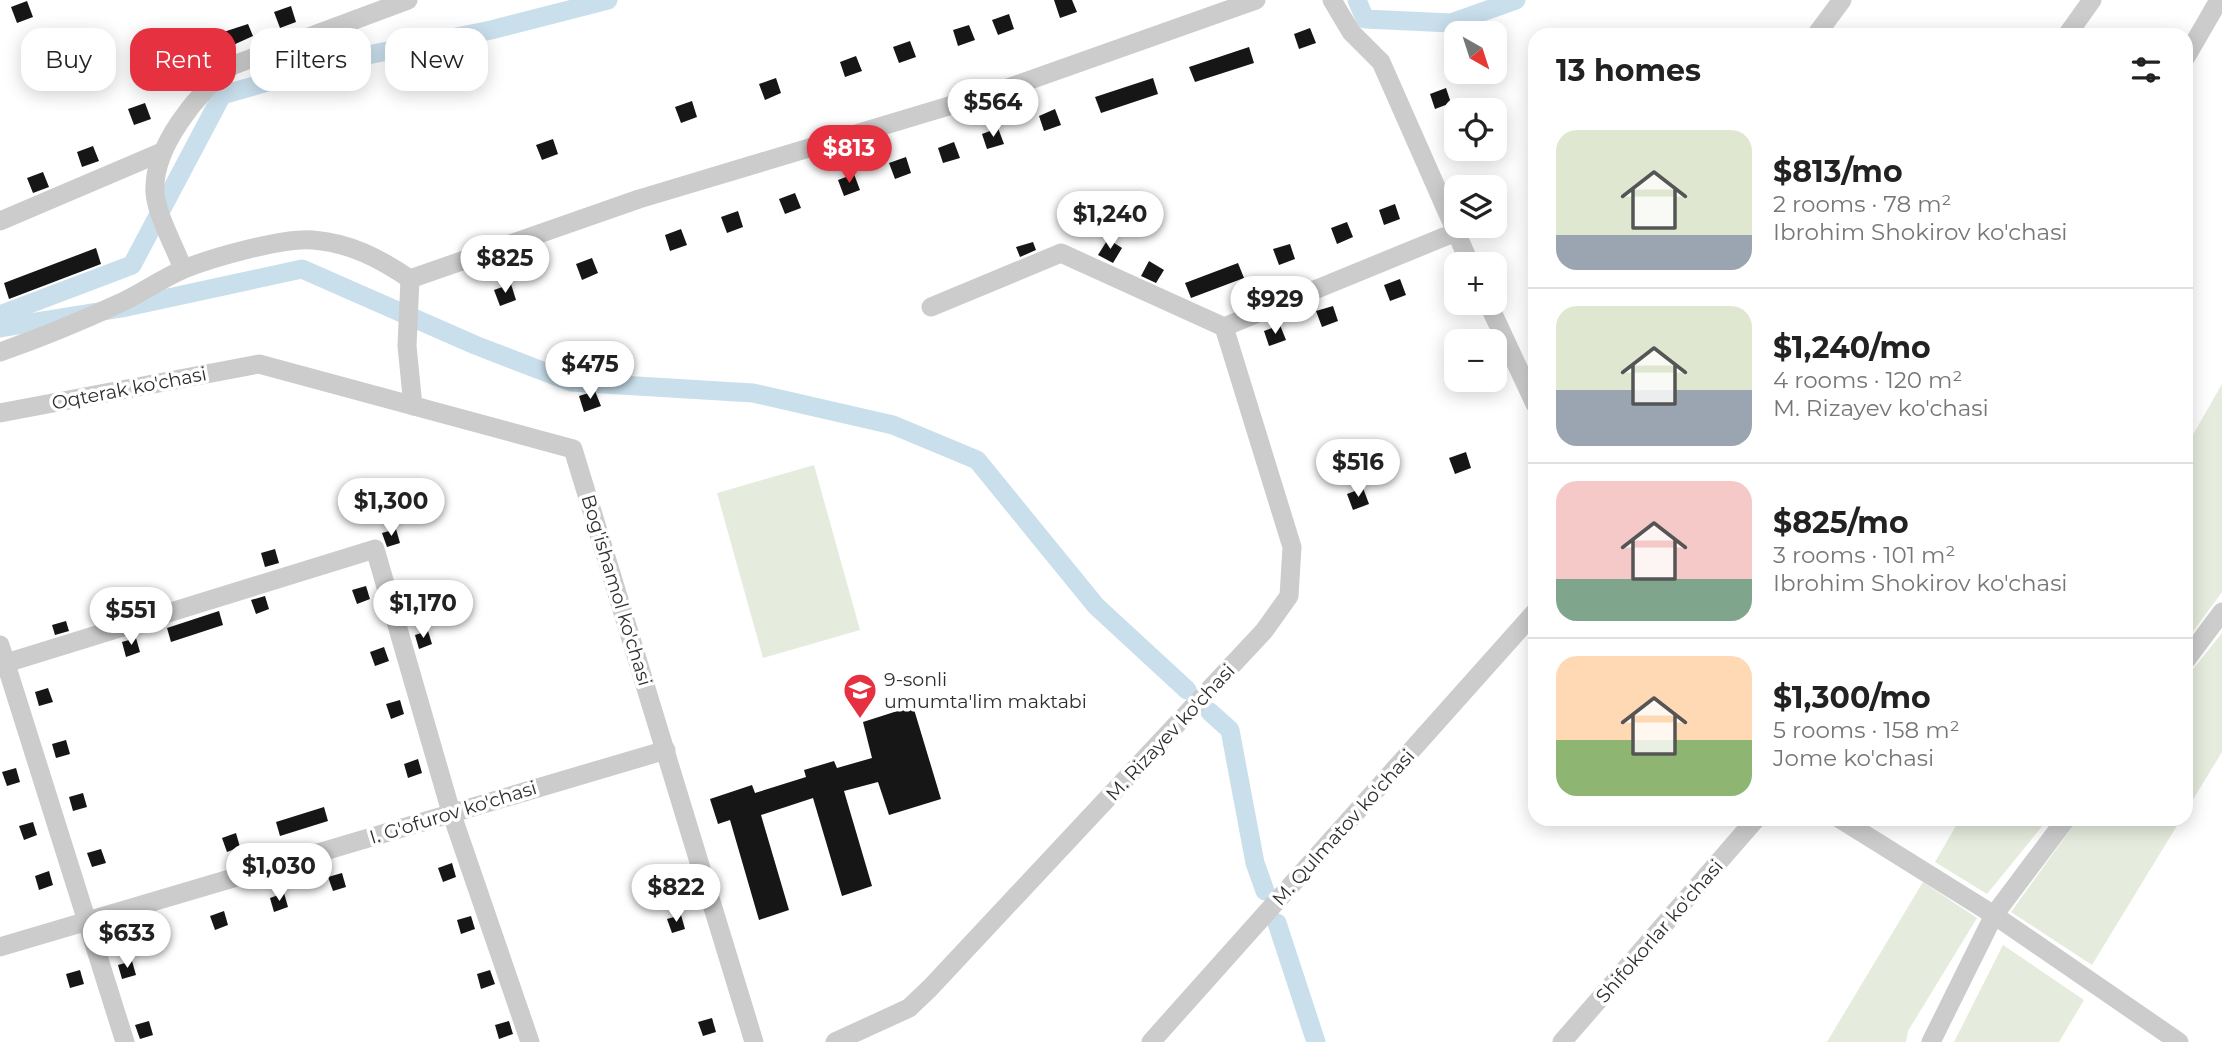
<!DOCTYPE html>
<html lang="en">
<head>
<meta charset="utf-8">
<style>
  body { margin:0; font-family:Montserrat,sans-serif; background:#f6f6f6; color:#222; height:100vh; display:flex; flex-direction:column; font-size:26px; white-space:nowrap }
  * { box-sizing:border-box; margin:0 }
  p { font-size:23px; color:#767676 }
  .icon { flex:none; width:38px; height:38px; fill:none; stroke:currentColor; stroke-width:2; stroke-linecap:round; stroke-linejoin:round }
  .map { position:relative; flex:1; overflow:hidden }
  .panel { position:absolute; left:1528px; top:28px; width:665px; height:798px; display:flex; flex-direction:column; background:#fff; border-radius:21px; box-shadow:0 4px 18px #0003 }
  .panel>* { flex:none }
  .hud { position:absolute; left:21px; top:28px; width:665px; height:63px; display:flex; gap:14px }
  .needle { width:46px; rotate:141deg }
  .buttons { position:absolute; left:1444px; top:21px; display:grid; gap:14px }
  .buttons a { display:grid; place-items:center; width:63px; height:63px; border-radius:14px; background:#fff; box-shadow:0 4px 18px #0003; font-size:35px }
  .price { position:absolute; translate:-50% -60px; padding:0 16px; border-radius:24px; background:#fff; color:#222; font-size:23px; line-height:46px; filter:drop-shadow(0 2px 4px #0008) }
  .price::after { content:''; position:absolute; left:50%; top:42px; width:21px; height:16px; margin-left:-10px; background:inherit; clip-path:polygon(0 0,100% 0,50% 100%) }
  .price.on { background:#e63140; color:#fff }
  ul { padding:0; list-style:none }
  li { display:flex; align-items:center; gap:21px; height:175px; padding:0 28px }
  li+li { border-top:2px solid #e0e0e0 }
  li span { display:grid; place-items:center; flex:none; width:196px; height:140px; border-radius:21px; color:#555 }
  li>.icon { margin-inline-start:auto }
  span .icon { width:84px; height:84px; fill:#fffc; stroke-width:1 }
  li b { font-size:30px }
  h2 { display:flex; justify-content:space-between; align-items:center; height:84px; padding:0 28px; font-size:30px }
  .chip { padding:0 24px; border-radius:21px; background:#fff; box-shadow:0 4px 18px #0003; font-size:24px; line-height:63px }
  .chip.on { background:#e63140; color:#fff }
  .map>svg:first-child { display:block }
</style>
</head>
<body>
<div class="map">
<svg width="2222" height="1042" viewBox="0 0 2222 1042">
  <rect width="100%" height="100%" fill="#fff"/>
  <g fill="#e5ecdd">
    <polygon points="2222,384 2222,592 2186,641 2186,447"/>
    <polygon points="814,465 860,630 763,658 717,493"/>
    <polygon points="2222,633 2222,752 2186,811 2186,678"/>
    <polygon points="1960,819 2048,819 1987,894 1935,862"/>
    <polygon points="2078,819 2181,819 2092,965 2011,912"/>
    <polygon points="1923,882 1977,918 1908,1031 1906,1042 1827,1042"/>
    <polygon points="2003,945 2084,1000 2059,1042 1954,1042"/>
  </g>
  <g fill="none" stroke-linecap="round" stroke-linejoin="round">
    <g stroke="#c9dfec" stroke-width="19">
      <polyline points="1357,0 1365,19 1451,23 1516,0"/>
      <polyline points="0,315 132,265 222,95 353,58 491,30 608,0"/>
      <polyline points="0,328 122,308 302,269 475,345 571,382 753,393 893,425 977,460 1096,606 1187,690"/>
      <polyline points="1210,712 1230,730 1255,863 1265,891"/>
      <polyline points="1277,923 1316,1042"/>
    </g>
  </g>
  <g fill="#161616">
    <polygon points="1054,0 1072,0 1077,12 1060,18"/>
    <polygon points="27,1 33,17 17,23 11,7"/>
    <polygon points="291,6 296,22 280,28 274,12"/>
    <polygon points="1009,14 1014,29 998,35 992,20"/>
    <polygon points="248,24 253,36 220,51 219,49 176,65 171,49"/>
    <polygon points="969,25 975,40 958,46 953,30"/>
    <polygon points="1310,28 1316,43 1299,49 1294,34"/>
    <polygon points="910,41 916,57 899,63 893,47"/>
    <polygon points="1249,47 1254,63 1195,82 1189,67"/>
    <polygon points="856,56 862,71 845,77 840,62"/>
    <polygon points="776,78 781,93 765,100 759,84"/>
    <polygon points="1153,78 1158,94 1101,113 1095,97"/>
    <polygon points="1446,88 1451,103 1435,109 1430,94"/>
    <polygon points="692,101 697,117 681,123 675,107"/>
    <polygon points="145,103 151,119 134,125 128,109"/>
    <polygon points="1055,109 1061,125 1044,131 1039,116"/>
    <polygon points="998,128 1004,144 987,149 982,134"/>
    <polygon points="553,139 558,154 542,160 536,145"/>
    <polygon points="954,142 960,158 943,163 938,148"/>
    <polygon points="93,146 99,161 82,167 77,152"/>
    <polygon points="906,157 911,173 895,179 889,163"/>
    <polygon points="43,172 49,187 33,193 27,178"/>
    <polygon points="854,174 860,190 844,196 838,180"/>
    <polygon points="795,193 801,208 785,214 779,199"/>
    <polygon points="1395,204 1400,219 1384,225 1379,210"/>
    <polygon points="738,211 743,227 727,233 721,217"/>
    <polygon points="1347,222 1353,237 1337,244 1331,228"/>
    <polygon points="681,229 687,245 670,251 665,235"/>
    <polygon points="1108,239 1122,248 1113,263 1098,255"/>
    <polygon points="1033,242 1036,250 1020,257 1016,247"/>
    <polygon points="1290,244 1295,259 1279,265 1273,249"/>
    <polygon points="96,248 101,264 9,299 4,283"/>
    <polygon points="592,258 598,273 582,280 576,264"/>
    <polygon points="1149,261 1164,270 1156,283 1141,276"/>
    <polygon points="1238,263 1244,278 1191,298 1185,283"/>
    <polygon points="1400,279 1406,295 1390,301 1384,285"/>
    <polygon points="511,284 516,300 500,306 494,290"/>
    <polygon points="1333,306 1338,321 1322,327 1316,311"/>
    <polygon points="1280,325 1286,340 1269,346 1264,331"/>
    <polygon points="595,391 601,406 584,412 579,396"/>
    <polygon points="1466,452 1471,468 1455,474 1449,458"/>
    <polygon points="1363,488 1369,504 1353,510 1347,494"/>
    <polygon points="396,529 400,543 387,547 382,533"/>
    <polygon points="275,549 279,563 265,567 261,553"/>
    <polygon points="366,586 370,599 357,604 352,590"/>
    <polygon points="144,594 148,607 134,611 130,598"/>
    <polygon points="265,596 269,609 256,614 251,600"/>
    <polygon points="219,611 223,625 171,642 167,628"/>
    <polygon points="66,621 69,631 55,635 52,625"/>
    <polygon points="428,631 432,644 419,649 415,635"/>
    <polygon points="136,638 140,652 126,657 122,642"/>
    <polygon points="384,647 389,661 375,666 370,652"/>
    <polygon points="48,688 53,702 39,706 35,692"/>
    <polygon points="400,700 404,714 391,719 386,704"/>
    <polygon points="913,706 941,799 889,815 878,782 844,791 872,886 842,896 813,798 761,815 789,910 759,920 730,820 718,824 710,799 752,785 755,793 806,777 804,770 834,761 837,768 872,758 863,722"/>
    <polygon points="66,740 70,754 56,758 52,744"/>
    <polygon points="418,759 422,773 408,778 404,764"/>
    <polygon points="16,768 20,782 7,786 2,772"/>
    <polygon points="83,793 87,807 73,811 69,797"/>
    <polygon points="324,807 328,821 280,836 276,822"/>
    <polygon points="33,822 37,835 24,840 19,826"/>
    <polygon points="236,833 240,847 227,852 222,838"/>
    <polygon points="101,849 106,863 92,867 87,853"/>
    <polygon points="452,863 456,877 443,882 438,868"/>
    <polygon points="49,871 53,885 39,890 35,876"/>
    <polygon points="342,873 346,887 333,891 328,877"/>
    <polygon points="284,893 288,907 274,912 270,898"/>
    <polygon points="224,911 228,925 215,930 210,916"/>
    <polygon points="681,915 685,929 672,933 667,919"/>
    <polygon points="471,916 475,929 461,934 457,920"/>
    <polygon points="132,961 136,975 122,979 118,965"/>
    <polygon points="80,970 84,984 70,988 66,974"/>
    <polygon points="490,970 495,984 481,989 477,974"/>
    <polygon points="712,1018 716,1032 703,1036 698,1022"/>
    <polygon points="149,1021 153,1035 140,1039 135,1025"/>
    <polygon points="509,1021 513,1034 499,1039 495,1025"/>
  </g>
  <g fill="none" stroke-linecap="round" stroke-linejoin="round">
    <g stroke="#ccc" stroke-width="19">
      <polyline points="1332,0 1351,32 1381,62 1456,232"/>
      <polyline points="1816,35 1842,0"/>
      <polyline points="2067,35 2092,0"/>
      <polyline points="2186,57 2219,0"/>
      <polyline points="0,221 162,152"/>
      <path d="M183,269C175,247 157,216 155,193C152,147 198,93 231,66L408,0"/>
      <polyline points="410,279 639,199 1002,90 1256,0"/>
      <polyline points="1488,303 1535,404"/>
      <polyline points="931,307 1061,253 1224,327"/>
      <path d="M0,352C40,338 79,322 118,304C140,294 161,279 184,269C211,258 284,237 313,240C350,243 379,258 410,279L407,346L413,406"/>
      <polyline points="0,413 259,364 573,449 754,1042"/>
      <polyline points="0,645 125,1042"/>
      <polyline points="2186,660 2222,612"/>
      <polyline points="0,665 375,549 451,812 530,1042"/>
      <polyline points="1840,819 1994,915 1931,1042"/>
      <polyline points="2066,819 1994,915 2179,1042"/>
      <polyline points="0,947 666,750"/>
      <polyline points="835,1042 909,1008 930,988 1264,631 1289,596 1292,547 1224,327 1456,232 1470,264"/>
      <polyline points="1151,1042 1535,612"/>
      <polyline points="1562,1042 1756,819"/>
    </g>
  </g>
  <defs>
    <symbol id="school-pin" viewBox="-11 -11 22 30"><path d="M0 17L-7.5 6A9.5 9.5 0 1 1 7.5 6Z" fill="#e63140" stroke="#fff"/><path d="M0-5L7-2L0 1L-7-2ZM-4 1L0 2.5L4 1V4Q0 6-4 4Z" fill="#fff"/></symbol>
  </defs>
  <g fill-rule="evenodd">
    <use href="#school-pin" x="841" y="671" width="38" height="52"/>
  </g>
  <g text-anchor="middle" stroke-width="7" stroke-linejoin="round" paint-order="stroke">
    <g font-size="19" fill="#2f2f2f" stroke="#fff">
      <text transform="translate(129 388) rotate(-11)" y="7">Oqterak ko'chasi</text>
      <text transform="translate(617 590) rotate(73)" y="7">Bog'ishamol ko'chasi</text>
      <text transform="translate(1170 732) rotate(-47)" y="7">M. Rizayev ko'chasi</text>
      <text transform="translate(453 812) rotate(-17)" y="7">I. G'ofurov ko'chasi</text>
      <text transform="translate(1343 827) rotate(-48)" y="7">M. Qulmatov ko'chasi</text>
      <text transform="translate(1659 931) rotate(-49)" y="7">Shifokorlar ko'chasi</text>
    </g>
    <g font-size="19" fill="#2f2f2f" stroke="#fff" text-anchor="start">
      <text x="884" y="686">9-sonli<tspan x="884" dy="22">umumta'lim maktabi</tspan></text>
    </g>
  </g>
</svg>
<div class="buttons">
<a><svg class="needle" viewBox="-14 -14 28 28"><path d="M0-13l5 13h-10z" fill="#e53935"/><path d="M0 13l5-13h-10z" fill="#767676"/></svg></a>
<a><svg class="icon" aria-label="locate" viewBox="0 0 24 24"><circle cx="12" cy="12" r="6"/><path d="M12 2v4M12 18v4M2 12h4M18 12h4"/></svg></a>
<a><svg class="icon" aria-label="layers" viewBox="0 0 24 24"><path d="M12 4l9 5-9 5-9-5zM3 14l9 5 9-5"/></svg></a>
<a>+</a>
<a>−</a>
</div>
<b class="price" style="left:993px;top:139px">$564</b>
<b class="price on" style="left:849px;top:185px">$813</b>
<b class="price" style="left:1110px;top:251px">$1,240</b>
<b class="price" style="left:505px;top:295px">$825</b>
<b class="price" style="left:1275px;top:336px">$929</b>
<b class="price" style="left:590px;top:401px">$475</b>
<b class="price" style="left:1358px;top:499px">$516</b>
<b class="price" style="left:391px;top:538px">$1,300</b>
<b class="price" style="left:423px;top:640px">$1,170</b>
<b class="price" style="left:131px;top:647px">$551</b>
<b class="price" style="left:279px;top:903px">$1,030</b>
<b class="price" style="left:676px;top:924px">$822</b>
<b class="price" style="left:127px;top:970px">$633</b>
<div class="hud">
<a class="chip">Buy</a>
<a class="chip on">Rent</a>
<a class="chip">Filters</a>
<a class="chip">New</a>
</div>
<section class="panel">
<h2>13 homes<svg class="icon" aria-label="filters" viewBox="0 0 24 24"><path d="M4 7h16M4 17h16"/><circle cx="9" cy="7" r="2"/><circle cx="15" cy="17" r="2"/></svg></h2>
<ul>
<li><span style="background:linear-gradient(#dfe7d0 75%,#9aa5b1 0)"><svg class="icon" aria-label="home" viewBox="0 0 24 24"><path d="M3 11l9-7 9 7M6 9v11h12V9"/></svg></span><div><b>$813/mo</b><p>2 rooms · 78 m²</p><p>Ibrohim Shokirov ko'chasi</p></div></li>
<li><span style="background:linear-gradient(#dfe7d0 60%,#9aa5b1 0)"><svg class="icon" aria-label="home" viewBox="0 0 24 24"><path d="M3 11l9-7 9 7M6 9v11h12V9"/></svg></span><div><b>$1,240/mo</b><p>4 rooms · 120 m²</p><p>M. Rizayev ko'chasi</p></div></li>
<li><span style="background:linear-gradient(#f6c9c9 70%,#7fa58c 0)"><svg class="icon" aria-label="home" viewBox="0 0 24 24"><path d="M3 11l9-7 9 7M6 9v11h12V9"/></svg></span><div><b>$825/mo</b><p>3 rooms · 101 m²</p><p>Ibrohim Shokirov ko'chasi</p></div></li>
<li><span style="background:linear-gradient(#ffd9b3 60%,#8fb573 0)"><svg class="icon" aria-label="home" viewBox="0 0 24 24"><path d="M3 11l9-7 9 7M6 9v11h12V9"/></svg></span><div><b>$1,300/mo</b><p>5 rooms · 158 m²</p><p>Jome ko'chasi</p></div></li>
</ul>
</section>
</div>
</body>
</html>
